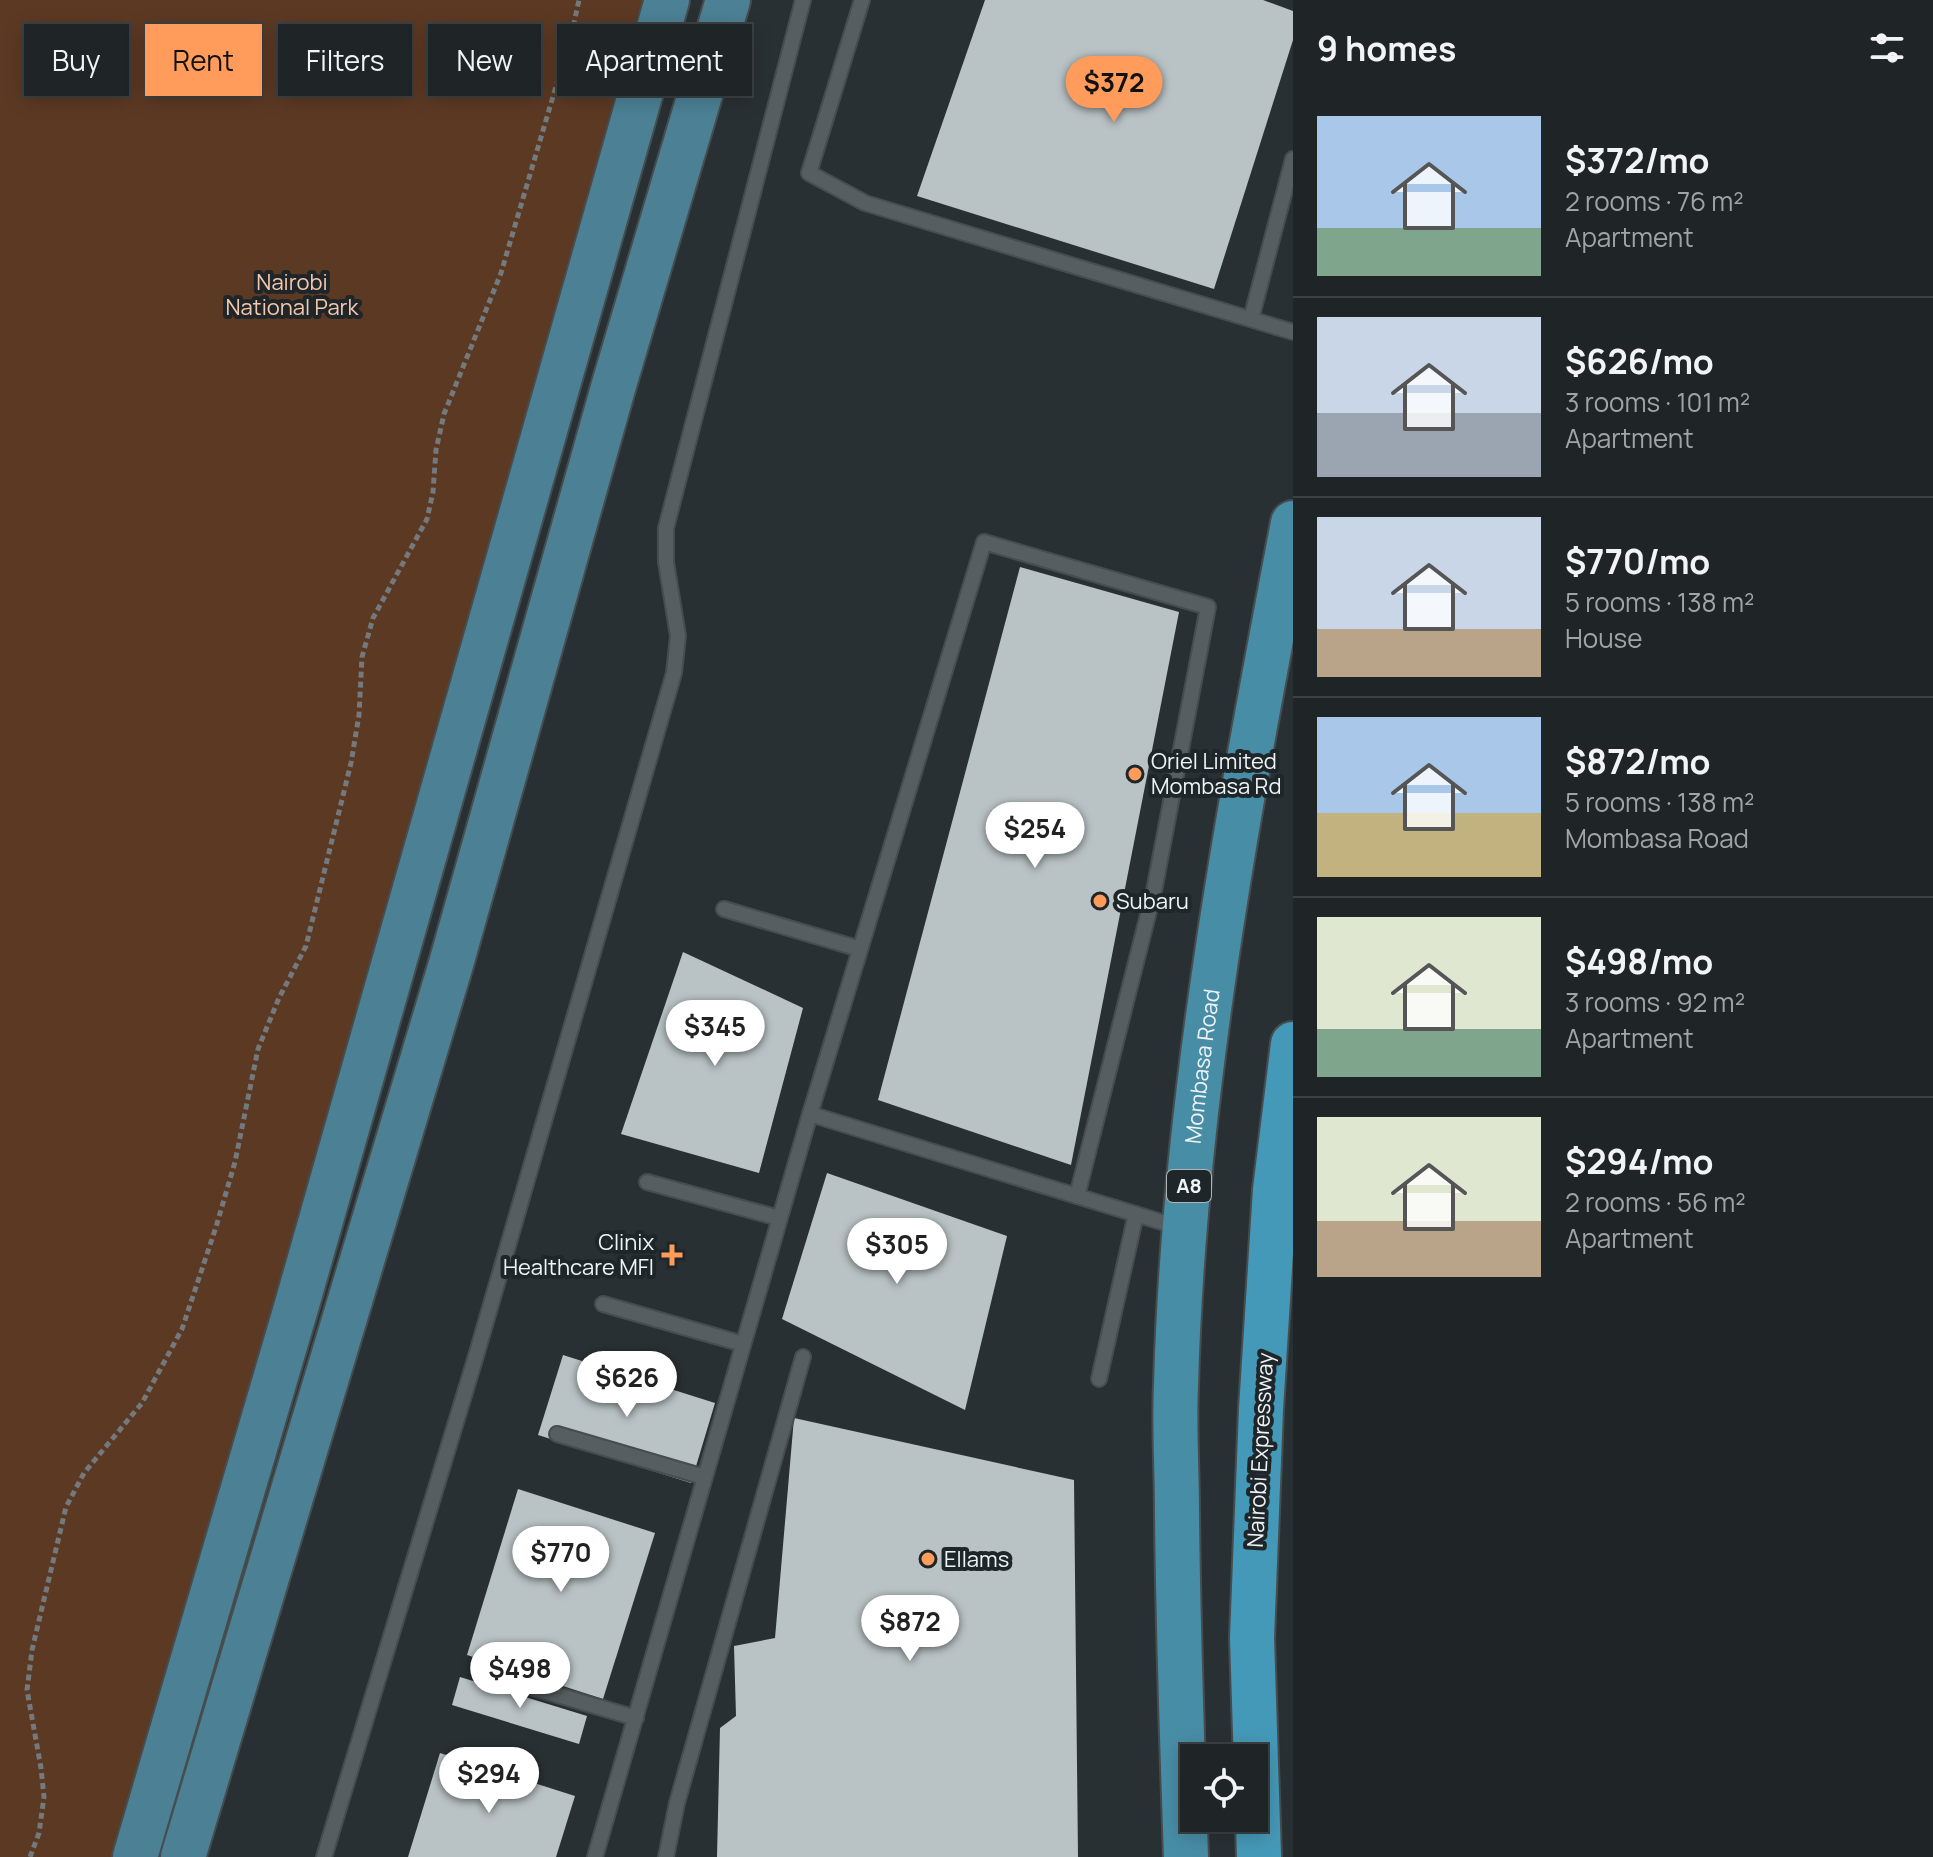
<!DOCTYPE html>
<html lang="en">
<head>
<meta charset="utf-8">
<style>
  body { margin:0; font-family:Manrope,sans-serif; background:#272c2e; color:#f1f3f6; height:100vh; display:flex; flex-direction:column; font-size:30px; white-space:nowrap }
  * { box-sizing:border-box; margin:0 }
  p { font-size:26px; color:#a1a4a7 }
  .icon { flex:none; width:44px; height:44px; fill:none; stroke:currentColor; stroke-width:2; stroke-linecap:round; stroke-linejoin:round }
  .map { position:relative; flex:1; overflow:hidden }
  .panel { display:flex; flex-direction:column; background:#1f2426; width:640px }
  .panel>* { flex:none }
  .banner { position:absolute; left:24px; top:24px; width:760px; height:72px; display:flex; gap:16px }
  .buttons { position:absolute; left:1180px; top:1744px; display:grid; gap:16px }
  .buttons a { display:grid; place-items:center; width:88px; height:88px; border-radius:0px; background:#1f2426; box-shadow:0 4px 20px #0003,0 0 0 2px #3c4143; font-size:40px }
  .price { position:absolute; translate:-50% -68px; padding:0 18px; border-radius:28px; background:#fff; color:#222; font-size:26px; line-height:52px; filter:drop-shadow(0 2px 4px #0008) }
  .price::after { content:''; position:absolute; left:50%; top:48px; width:24px; height:18px; margin-left:-12px; background:inherit; clip-path:polygon(0 0,100% 0,50% 100%) }
  .price.selected { background:#ff9b5b; color:#111 }
  ul { padding:0; list-style:none }
  li { display:flex; align-items:center; gap:24px; height:200px; padding:0 24px }
  li+li { border-top:2px solid #3c4143 }
  li span { display:grid; place-items:center; flex:none; width:224px; height:160px; border-radius:0px; color:#555 }
  li>.icon { margin-inline-start:auto }
  span .icon { width:96px; height:96px; fill:#fffc; stroke-width:1 }
  li b { font-size:34px }
  h2 { display:flex; justify-content:space-between; align-items:center; height:96px; padding:0 24px; font-size:34px }
  .chip { padding:0 28px; border-radius:0px; background:#1f2426; box-shadow:0 4px 20px #0003,0 0 0 2px #3c4143; font-size:28px; line-height:72px }
  .chip.selected { background:#ff9b5b; color:#111 }
  main { display:flex; flex:1; min-height:0 }
  .map>svg:first-child { display:block }
</style>
</head>
<body>
<main>
<div class="map">
<svg width="1293" height="1857" viewBox="0 0 1293 1857">
  <rect width="100%" height="100%" fill="#293033"/>
  <polygon fill="#5c3923" points="0,0 688,0 121,1857 0,1857"/>
  <g fill="#b9c2c5">
    <polygon points="985,0 1263,0 1293,11 1293,40 1214,289 917,196"/>
    <polygon points="1020,567 1179,612 1071,1165 878,1100"/>
    <polygon points="683,952 803,1008 759,1173 621,1134"/>
    <polygon points="827,1173 1007,1236 965,1410 782,1319"/>
    <polygon points="563,1355 715,1403 691,1483 538,1435"/>
    <polygon points="794,1418 1074,1480 1078,1857 717,1857 720,1728 736,1716 734,1646 775,1638"/>
    <polygon points="518,1489 655,1533 603,1699 467,1655"/>
    <polygon points="460,1677 587,1716 579,1744 452,1705"/>
    <polygon points="440,1753 575,1796 556,1857 408,1857"/>
  </g>
  <g fill="none" stroke-linecap="round" stroke-linejoin="round">
    <defs>
      <g id="service">
        <polyline points="862,0 809,173 865,203 1293,332"/>
        <polyline points="1251,319 1293,159"/>
        <polyline points="724,909 860,949"/>
        <polyline points="810,1114 1181,1228"/>
        <polyline points="647,1182 779,1218"/>
        <polyline points="603,1304 743,1344"/>
        <polyline points="1099,1379 1136,1214"/>
        <polyline points="557,1434 704,1477"/>
        <polyline points="510,1681 636,1718"/>
        <polyline points="324,1857 476,1356 674,673 678,636 666,562 666,528 803,0"/>
        <polyline points="595,1857 810,1114 984,542 1208,607 1154,891 1077,1196"/>
        <polyline points="666,1857 677,1803 803,1357"/>
      </g>
      <g id="primary">
        <polyline points="135,1857 298,1301 667,0"/>
        <polyline points="183,1857 451,964 613,388 728,0"/>
      </g>
      <g id="trunk">
        <path id="s1" d="M1186,1857C1182,1742 1178,1628 1177,1513C1177,1470 1174,1427 1176,1385C1184,1095 1239,807 1293,523"/>
      </g>
      <polyline id="motorway" points="1259,1857 1252,1638 1261,1409 1275,1190 1293,1044"/>
    </defs>
    <use href="#service" stroke="#464d4f" stroke-width="18"/>
    <use href="#primary" stroke="#464d4f" stroke-width="48"/>
    <use href="#trunk" stroke="#464d4f" stroke-width="48"/>
    <use href="#motorway" stroke="#464d4f" stroke-width="48"/>
    <polyline stroke="#73797c" stroke-width="5" stroke-dasharray="6 4" stroke-linecap="butt" points="30,1857 39,1833 44,1797 41,1768 27,1690 32,1650 66,1507 84,1473 142,1403 182,1329 216,1227 235,1162 258,1049 279,998 306,946 351,763 359,715 362,657 373,618 427,519 433,492 436,450 444,414 501,273 572,32 579,0"/>
    <use href="#service" stroke="#565e61" stroke-width="14"/>
    <use href="#primary" stroke="#4c8195" stroke-width="44"/>
    <use href="#trunk" stroke="#488da6" stroke-width="44"/>
    <use href="#motorway" stroke="#4599b8" stroke-width="44"/>
  </g>
  <g fill="#ff9b5b" stroke="#1f2629" stroke-width="3">
    <circle cx="1135" cy="774" r="8"/>
    <circle cx="1100" cy="901" r="8"/>
    <path d="M668 1243h8v8h8v8h-8v8h-8v-8h-8v-8h8z"/>
    <circle cx="928" cy="1559" r="8"/>
  </g>
  <g text-anchor="middle" stroke-width="8" stroke-linejoin="round" paint-order="stroke">
    <rect fill="#1f2629" stroke="#b0b6b8" stroke-width="2" x="1167" y="1170" width="44" height="32" rx="6"/>
    <g font-size="20" font-weight="bold" fill="#eef3f5">
      <text x="1189" y="1193">A8</text>
    </g>
    <g font-size="22" fill="#f5c7ac" stroke="#1f2629">
      <text x="292" y="290">Nairobi<tspan x="292" dy="25">National Park</tspan></text>
    </g>
    <g font-size="22" fill="#eef3f5" stroke="#1f2629" text-anchor="start">
      <text x="1151" y="769">Oriel Limited<tspan x="1151" dy="25">Mombasa Rd</tspan></text>
      <text x="1116" y="909">Subaru</text>
      <text x="654" y="1250" text-anchor="end">Clinix<tspan x="654" dy="25">Healthcare MFI</tspan></text>
      <text x="944" y="1567">Ellams</text>
    </g>
    <g font-size="22" fill="#eef3f5" stroke="#1f2629">
      <text dy="8" stroke="none"><textPath href="#s1" startOffset="792">Mombasa Road</textPath></text>
      <text transform="translate(1260 1450) rotate(-87)" y="8">Nairobi Expressway</text>
    </g>
  </g>
</svg>
<div class="buttons">
<a><svg class="icon" aria-label="locate" viewBox="0 0 24 24"><circle cx="12" cy="12" r="6"/><path d="M12 2v4M12 18v4M2 12h4M18 12h4"/></svg></a>
</div>
<b class="price selected" style="left:1114px;top:124px">$372</b>
<b class="price" style="left:1035px;top:870px">$254</b>
<b class="price" style="left:715px;top:1068px">$345</b>
<b class="price" style="left:897px;top:1286px">$305</b>
<b class="price" style="left:627px;top:1419px">$626</b>
<b class="price" style="left:561px;top:1594px">$770</b>
<b class="price" style="left:910px;top:1663px">$872</b>
<b class="price" style="left:520px;top:1710px">$498</b>
<b class="price" style="left:489px;top:1815px">$294</b>
<div class="banner">
<a class="chip">Buy</a>
<a class="chip selected">Rent</a>
<a class="chip">Filters</a>
<a class="chip">New</a>
<a class="chip">Apartment</a>
</div>
</div>
<section class="panel">
<h2>9 homes<svg class="icon" aria-label="filters" viewBox="0 0 24 24"><path d="M4 7h16M4 17h16"/><circle cx="9" cy="7" r="2"/><circle cx="15" cy="17" r="2"/></svg></h2>
<ul>
<li><span style="background:linear-gradient(#a9c7e8 70%,#7fa58c 0)"><svg class="icon" aria-label="home" viewBox="0 0 24 24"><path d="M3 11l9-7 9 7M6 9v11h12V9"/></svg></span><div><b>$372/mo</b><p>2 rooms · 76 m²</p><p>Apartment</p></div></li>
<li><span style="background:linear-gradient(#c9d6e8 60%,#9aa5b1 0)"><svg class="icon" aria-label="home" viewBox="0 0 24 24"><path d="M3 11l9-7 9 7M6 9v11h12V9"/></svg></span><div><b>$626/mo</b><p>3 rooms · 101 m²</p><p>Apartment</p></div></li>
<li><span style="background:linear-gradient(#c9d6e8 70%,#b9a48a 0)"><svg class="icon" aria-label="home" viewBox="0 0 24 24"><path d="M3 11l9-7 9 7M6 9v11h12V9"/></svg></span><div><b>$770/mo</b><p>5 rooms · 138 m²</p><p>House</p></div></li>
<li><span style="background:linear-gradient(#a9c7e8 60%,#c2b280 0)"><svg class="icon" aria-label="home" viewBox="0 0 24 24"><path d="M3 11l9-7 9 7M6 9v11h12V9"/></svg></span><div><b>$872/mo</b><p>5 rooms · 138 m²</p><p>Mombasa Road</p></div></li>
<li><span style="background:linear-gradient(#dfe7d0 70%,#7fa58c 0)"><svg class="icon" aria-label="home" viewBox="0 0 24 24"><path d="M3 11l9-7 9 7M6 9v11h12V9"/></svg></span><div><b>$498/mo</b><p>3 rooms · 92 m²</p><p>Apartment</p></div></li>
<li><span style="background:linear-gradient(#dfe7d0 65%,#b9a48a 0)"><svg class="icon" aria-label="home" viewBox="0 0 24 24"><path d="M3 11l9-7 9 7M6 9v11h12V9"/></svg></span><div><b>$294/mo</b><p>2 rooms · 56 m²</p><p>Apartment</p></div></li>
</ul>
</section>
</main>
</body>
</html>
